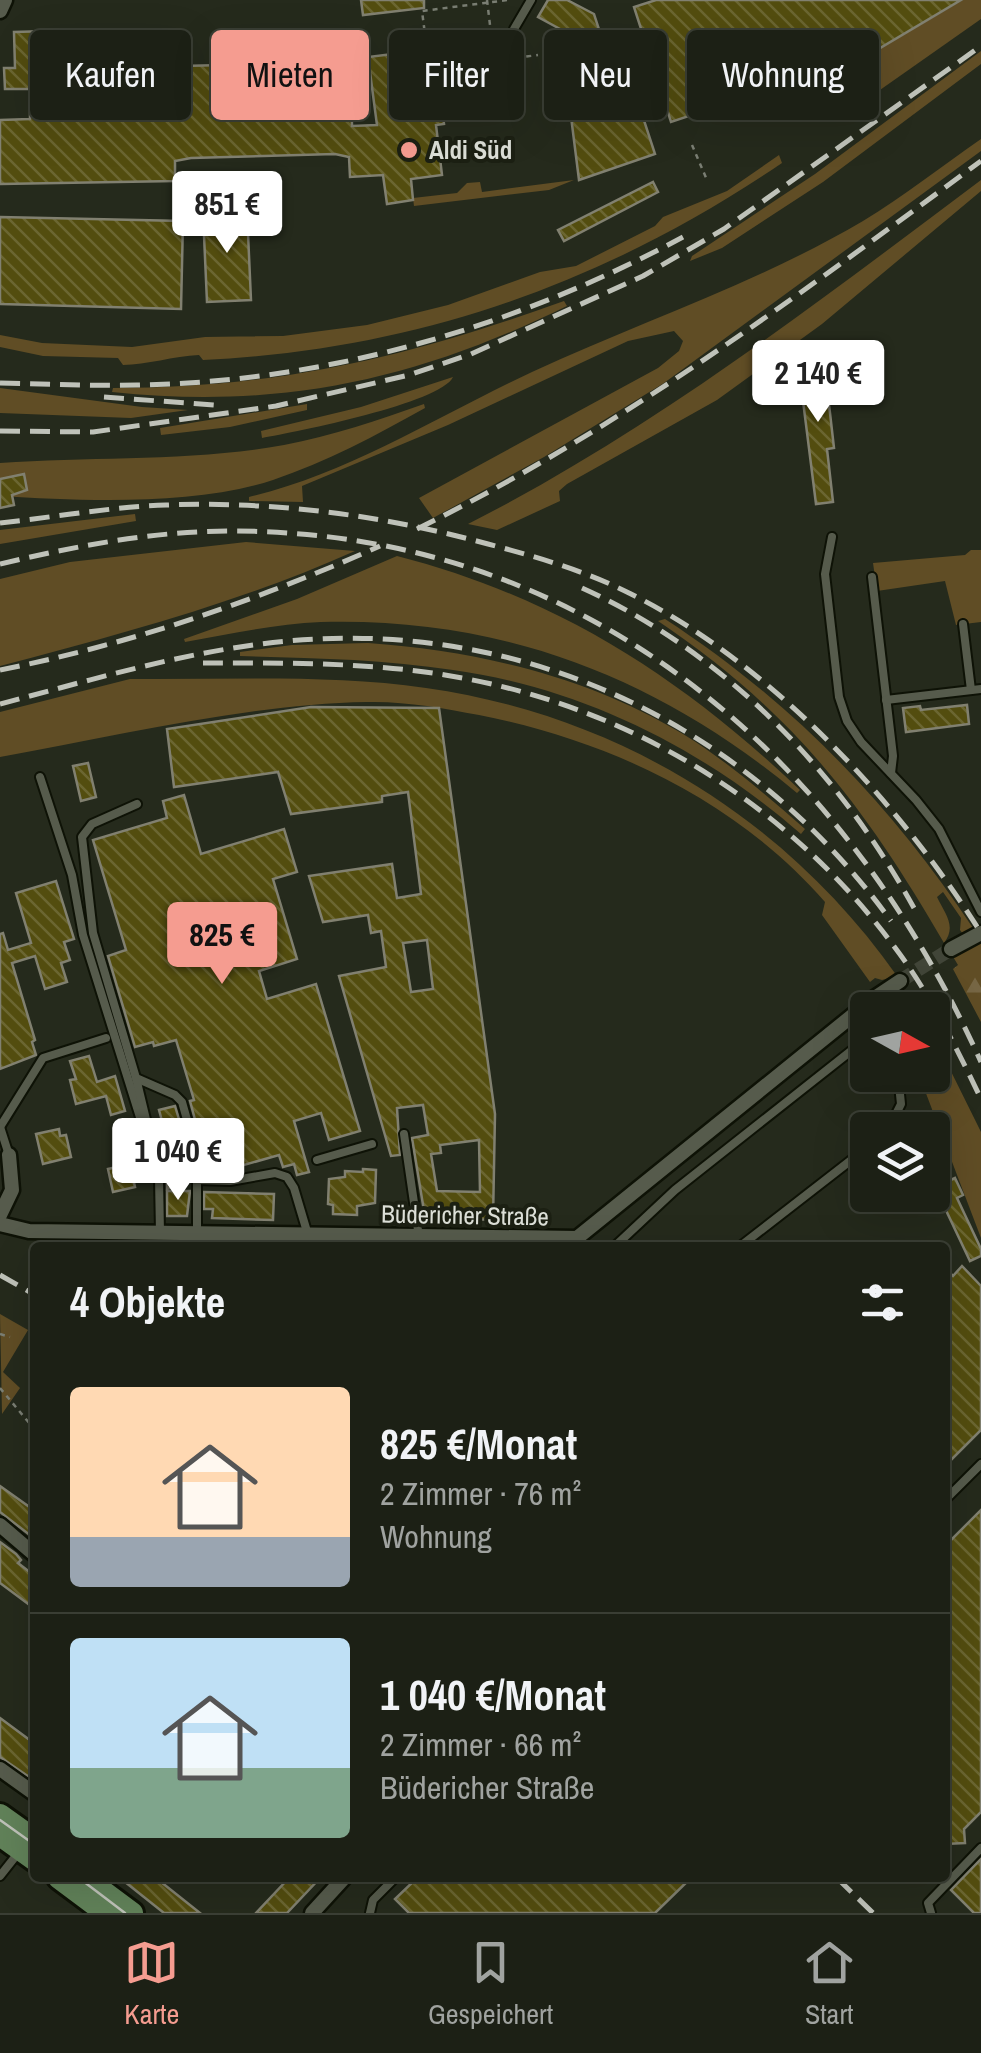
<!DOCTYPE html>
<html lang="de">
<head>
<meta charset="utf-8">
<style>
  body { margin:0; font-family:"Archivo Narrow",sans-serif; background:#25281e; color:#f1f3f6; height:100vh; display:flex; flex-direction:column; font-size:38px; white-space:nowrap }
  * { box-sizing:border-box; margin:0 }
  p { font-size:32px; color:#a0a3a0 }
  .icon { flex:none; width:55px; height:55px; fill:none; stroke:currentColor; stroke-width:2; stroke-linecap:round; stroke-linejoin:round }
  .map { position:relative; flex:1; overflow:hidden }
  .drawer { position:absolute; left:30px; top:1242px; width:920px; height:640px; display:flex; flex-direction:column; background:#1c2015; border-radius:10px; box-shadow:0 10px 40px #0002,0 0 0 2px #3a3e34 }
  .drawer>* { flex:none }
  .banner { position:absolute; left:30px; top:30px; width:922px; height:90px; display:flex; gap:20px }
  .needle { width:65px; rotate:98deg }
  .fabs { position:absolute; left:850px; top:992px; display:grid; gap:20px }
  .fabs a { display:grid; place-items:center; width:100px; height:100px; border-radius:10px; background:#1c2015; box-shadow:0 10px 40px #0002,0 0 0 2px #3a3e34; font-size:50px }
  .price { position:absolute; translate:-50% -85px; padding:0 22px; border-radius:10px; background:#fff; color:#222; font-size:32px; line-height:65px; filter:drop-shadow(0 2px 5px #0008) }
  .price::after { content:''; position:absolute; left:50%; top:60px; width:30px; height:22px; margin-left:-15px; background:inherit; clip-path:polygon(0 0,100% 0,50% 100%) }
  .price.on { background:#f59c90; color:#111 }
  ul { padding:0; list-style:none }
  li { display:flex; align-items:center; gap:30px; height:250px; padding:0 40px }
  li+li { border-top:2px solid #3a3e34 }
  li span { display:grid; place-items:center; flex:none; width:280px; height:200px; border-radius:10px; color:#555 }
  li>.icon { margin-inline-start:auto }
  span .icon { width:120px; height:120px; fill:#fffc; stroke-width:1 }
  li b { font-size:42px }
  h2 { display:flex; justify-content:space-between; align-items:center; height:120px; padding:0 40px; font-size:42px }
  .chip { padding:0 35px; border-radius:10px; background:#1c2015; box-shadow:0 10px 40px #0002,0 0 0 2px #3a3e34; font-size:35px; line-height:90px }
  .chip.on { background:#f59c90; color:#111 }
  .menu { display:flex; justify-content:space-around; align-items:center; height:140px; border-top:2px solid #3a3e34; background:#1c2015; font-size:28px; color:#a0a3a0 }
  .menu a { display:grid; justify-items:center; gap:5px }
  .menu .on { color:#f59c90 }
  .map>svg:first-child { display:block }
</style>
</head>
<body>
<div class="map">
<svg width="981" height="1913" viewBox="0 0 981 1913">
  <defs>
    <pattern id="forest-firs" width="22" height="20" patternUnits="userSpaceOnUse" patternTransform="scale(2.5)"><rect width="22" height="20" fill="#604d25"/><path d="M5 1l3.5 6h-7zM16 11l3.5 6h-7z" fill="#766644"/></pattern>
    <pattern id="building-back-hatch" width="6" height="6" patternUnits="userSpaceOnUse" patternTransform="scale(2.5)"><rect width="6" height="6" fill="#534d0f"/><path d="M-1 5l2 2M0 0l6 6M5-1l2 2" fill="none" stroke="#6b6631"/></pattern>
  </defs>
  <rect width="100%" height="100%" fill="#252a1c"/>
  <g fill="#604d25">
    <polygon points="963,0 981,0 981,19 870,97 857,97 847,68"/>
    <polygon points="981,51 981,64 823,182 722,248 690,261 692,256 815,174"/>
    <path d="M981,139V151L664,383L544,457L433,518L419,498L658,368L679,351L683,341L674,331L628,341L448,425L302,486L303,502L249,501V497C350,473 439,415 532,372C642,321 758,283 863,221C904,196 942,166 981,139Z"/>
    <path d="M779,155L782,163C606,283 416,350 203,360L199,355C174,356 146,365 123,365L118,358L43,356L0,347V335L42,343L132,347L205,337L283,336L367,325L448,305L540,272L576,266L655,226L663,217L727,191Z"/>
    <polygon points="574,180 549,190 414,206 413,198 457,193 467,183 480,182 482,192"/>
    <path d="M981,180V191L822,324L717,400L567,484L559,491L560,501L497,530L468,524C651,431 817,303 981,180Z"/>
    <path d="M564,301L567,306C416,380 281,410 112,392L113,388C279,388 409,357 564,301Z"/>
    <path d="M453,377C441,403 296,432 262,438L261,431L361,407Z"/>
    <polygon points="0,388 142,407 188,410 131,418 0,413"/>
    <polygon points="307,404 307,410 230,427 161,435 160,428"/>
    <path d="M424,404L425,408C377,435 326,462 273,480C194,506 83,501 0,496V463C94,456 191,462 284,445C332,436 378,420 424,404Z"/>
    <polygon points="135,514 136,521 0,544 0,530"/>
    <path d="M246,542L355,551C241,602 121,634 0,666V579L70,562Z"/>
    <polygon points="971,550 981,550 981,622 956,625 945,581 877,591 873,563 965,555"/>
    <path d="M397,556C557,597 681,677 800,790L797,793C659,678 503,617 321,622C275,624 230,634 185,642L184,639L297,599Z"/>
    <path d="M665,619C791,701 890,803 973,928L963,934L960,930L961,918L943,892L937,897C945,914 957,926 944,943C864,805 792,711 658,621Z"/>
    <path d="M368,643C478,651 587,676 683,734C727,761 766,795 805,829L801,834C704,749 582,688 453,670C383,659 311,658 240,656V652L292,645Z"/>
    <path d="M130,679C228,680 329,674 426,688C617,715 786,818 897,976L882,980L875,978L870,982L822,915L825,902C736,800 610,741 479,715C442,708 405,701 367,702C249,704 117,736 0,757V712Z"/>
    <polygon points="933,1035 981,1132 981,1238 919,1075 932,1075"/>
    <polygon points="0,1314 28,1330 3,1372 20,1388 2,1414"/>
  </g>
  <polygon fill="url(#forest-firs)" points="981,940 981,1022 953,969 958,965 952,955"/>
  <g fill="url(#building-back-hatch)" stroke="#818070" stroke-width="2.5" fill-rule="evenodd">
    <polygon points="361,0 424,0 424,8 363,15"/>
    <polygon points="548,0 567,0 594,14 623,103 637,99 655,154 579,180 560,29 538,17"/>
    <polygon points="656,0 961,0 843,70 820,78 817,68 789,77 791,82 671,122 634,7"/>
    <polygon points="48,31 48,39 115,37 116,66 127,65 128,98 160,98 160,76 183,76 182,66 310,63 310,59 345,58 346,72 351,72 352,126 377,125 368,57 434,49 444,124 436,125 442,175 411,179 413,200 387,204 383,175 350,177 349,157 335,154 191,158 175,161 175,181 0,184 0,120 30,119 30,89 5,89 4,68 15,68 14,32"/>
    <polygon points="653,182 658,192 564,241 558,230"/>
    <polygon points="247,211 251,300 207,302 203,213"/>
    <polygon points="0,217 183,221 181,309 0,304"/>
    <polygon points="823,352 834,448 827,449 833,502 816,504 799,369"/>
    <polygon points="24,474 27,490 12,495 14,505 0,508 0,479"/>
    <polygon points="967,705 969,724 906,732 903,708 920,706 921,710"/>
    <path d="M311,707L439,708L495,1114L493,1220L425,1217L412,1138L428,1135L423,1105L397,1108L400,1155L391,1156L339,976L386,967L381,931L371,933L368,915L323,922L309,876L392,864L397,898L421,894L408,792L382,796V802L291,814L278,772L174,787L167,729ZM427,940L433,989L411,992L403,943ZM479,1140L480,1192L437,1191L431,1154L441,1153L440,1145Z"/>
    <polygon points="88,763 96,797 81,801 73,766"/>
    <polygon points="184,795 201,854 284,829 297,872 273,879 297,959 259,971 267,999 316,984 360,1131 329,1140 321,1113 294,1121 309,1172 297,1175 294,1164 283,1167 279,1155 216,1173 209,1151 204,1153 190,1101 194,1100 176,1040 154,1046 153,1042 135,1047 108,956 126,950 93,840 167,818 163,801"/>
    <polygon points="56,881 74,939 64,942 70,960 61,963 67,982 45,989 35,956 12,963 35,1040 32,1042 36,1055 0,1069 0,934 3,933 8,950 31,943 16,893"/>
    <polygon points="89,1056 97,1082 115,1076 125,1111 111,1115 106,1096 76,1104 70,1080 76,1079 70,1061"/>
    <polygon points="175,1106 190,1156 188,1182 167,1189 167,1173 155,1123 162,1121 159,1110"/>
    <polygon points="59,1129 60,1136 66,1135 71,1157 43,1164 36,1134"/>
    <polygon points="130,1164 135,1187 113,1192 108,1169"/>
    <polygon points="363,1169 376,1170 375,1203 357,1206 357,1215 333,1214 333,1205 328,1204 329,1179 345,1177 345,1171 363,1172"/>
    <polygon points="955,1178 963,1195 957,1198 981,1249 981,1256 970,1261 935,1187"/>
    <polygon points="167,1191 190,1191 187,1216 167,1216"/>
    <polygon points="204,1192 274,1194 273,1220 212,1218 213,1209 204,1209"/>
    <polygon points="962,1266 981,1286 981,1430 945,1466 945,1268 953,1276"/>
    <polygon points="0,1486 35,1511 35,1539 0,1512"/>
    <polygon points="981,1510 981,1812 964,1829 965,1843 945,1844 945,1546"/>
    <polygon points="0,1542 16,1554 21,1560 18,1563 35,1576 35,1609 0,1583"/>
    <polygon points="0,1718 35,1744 35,1781 0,1757"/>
    <polygon points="981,1859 981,1913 974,1913 951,1890"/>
    <polygon points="120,1878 156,1878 200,1913 164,1913"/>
    <polygon points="289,1878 320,1878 287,1913 256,1913"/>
    <polygon points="417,1878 691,1878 655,1913 409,1913 395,1899"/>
  </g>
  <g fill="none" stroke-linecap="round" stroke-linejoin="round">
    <polyline stroke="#414538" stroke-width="14" stroke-dasharray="14 7" stroke-linecap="butt" points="900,981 951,949"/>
    <defs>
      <g id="service">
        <polyline points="514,29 531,0"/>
        <polyline points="832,537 825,574 839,697 847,721 861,742 916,800 939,829 981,912"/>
        <polyline points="872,577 893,756 891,773"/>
        <polyline points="963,624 971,690"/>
        <polyline points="886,700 981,689"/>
        <polyline points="40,777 72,875 83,935 159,1178 160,1233"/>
        <polyline points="137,804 92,824 82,837 93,933 136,1078 175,1095 182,1102 197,1155 197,1234"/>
        <polyline points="136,1078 156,1161"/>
        <polyline points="0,1127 43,1058 106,1038"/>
        <polyline points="0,1127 9,1155"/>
        <polyline points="888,1130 901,1104 898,1075"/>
        <polyline points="404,1134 419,1237"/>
        <polyline points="317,1160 372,1144"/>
        <polyline points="197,1180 230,1181 275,1173 287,1177 294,1188 308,1235"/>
        <polyline points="613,1248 675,1190 856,1047 868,1043"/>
        <polyline points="738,1248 868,1147"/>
        <polyline points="945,1500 981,1464"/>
        <polyline points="0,1876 19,1852"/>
        <polyline points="370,1913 373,1900 395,1878"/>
        <polyline points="931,1913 928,1903 981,1848"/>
      </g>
      <g id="minor">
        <polyline points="0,11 5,0"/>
        <polyline points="951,949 981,933"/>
        <polyline points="0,1215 12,1190 9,1155"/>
        <polyline points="0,1224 29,1231 577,1238 873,999 900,981"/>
        <polyline points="0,1525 35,1555"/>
        <polyline points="0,1769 35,1794"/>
        <polyline points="312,1913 344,1878"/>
      </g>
      <g id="primary">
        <polyline points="0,1815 35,1840"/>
        <polyline points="0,1835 35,1860"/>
        <polyline points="59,1878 106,1913"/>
        <polyline points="85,1878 132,1913"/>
      </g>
    </defs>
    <use href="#service" stroke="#0e1206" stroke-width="12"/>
    <use href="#minor" stroke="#0e1206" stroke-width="19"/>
    <use href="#primary" stroke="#0e1206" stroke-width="28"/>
    <g stroke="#7a7e73" stroke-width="2.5" stroke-dasharray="5 5" stroke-linecap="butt">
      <polyline points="487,0 490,25"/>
      <polyline points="347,49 348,72"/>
      <polyline points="427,50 422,11 508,0"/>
      <polyline points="437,68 538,55"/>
      <polyline points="692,145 707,180"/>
      <polyline points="0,1334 10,1337"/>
      <polyline points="0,1388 35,1430"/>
    </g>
    <use href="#service" stroke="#565b4c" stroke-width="8"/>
    <use href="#minor" stroke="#565b4c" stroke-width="14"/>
    <use href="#primary" stroke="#618259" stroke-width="22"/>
    <g stroke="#bfc2b9" stroke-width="2.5">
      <polyline points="0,1820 35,1845"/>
      <polyline points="79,1878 125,1913"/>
    </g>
    <g stroke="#bfc2b9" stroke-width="5" stroke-dasharray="20 10" stroke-linecap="butt">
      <path d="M0,383C46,384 91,386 137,385C328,382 515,327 683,237"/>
      <polyline points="104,397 214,405"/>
      <polyline points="0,431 93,432 276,406 409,375 471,354 643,276 724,229 981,46"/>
      <path d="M0,523C55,517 111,507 166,505C276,501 381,515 488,544C537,557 586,571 631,594C770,663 899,802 981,933"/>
      <path d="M417,529C622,428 797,296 981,161"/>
      <path d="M0,564C76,546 153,531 231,531C584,531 841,752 981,1062"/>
      <path d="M582,588C726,653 839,772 914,908"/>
      <path d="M203,663C283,663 366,662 445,675C627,704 791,804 899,953C932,998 957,1049 981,1099"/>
      <path d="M0,670C131,644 258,600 380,546"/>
      <path d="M0,704C95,679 190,650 288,641C528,619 750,727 891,921"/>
      <polyline points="0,1275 35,1295"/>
      <polyline points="837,1878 873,1913"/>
    </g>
  </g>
  <circle fill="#f59c90" stroke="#1c2013" stroke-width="4" cx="409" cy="150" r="10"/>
  <g text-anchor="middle" stroke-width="8" stroke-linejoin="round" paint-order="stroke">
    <g font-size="25" font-weight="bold" fill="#dde0d8" stroke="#1c2013" text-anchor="start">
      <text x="429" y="159">Aldi Süd</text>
    </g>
    <g font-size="25" fill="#dde0d8" stroke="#1c2013">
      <text transform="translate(465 1215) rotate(1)" y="9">Büdericher Straße</text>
    </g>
  </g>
</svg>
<div class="fabs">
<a><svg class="needle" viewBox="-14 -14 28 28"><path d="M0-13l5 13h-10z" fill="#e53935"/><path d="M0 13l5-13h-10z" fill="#a0a3a0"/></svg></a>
<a><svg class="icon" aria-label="layers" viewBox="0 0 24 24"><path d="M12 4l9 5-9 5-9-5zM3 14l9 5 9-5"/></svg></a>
</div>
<b class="price" style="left:227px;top:256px">851 €</b>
<b class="price" style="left:818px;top:425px">2 140 €</b>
<b class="price on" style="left:222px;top:987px">825 €</b>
<b class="price" style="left:178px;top:1203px">1 040 €</b>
<div class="banner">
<a class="chip">Kaufen</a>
<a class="chip on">Mieten</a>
<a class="chip">Filter</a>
<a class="chip">Neu</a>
<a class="chip">Wohnung</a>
</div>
<section class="drawer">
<h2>4 Objekte<svg class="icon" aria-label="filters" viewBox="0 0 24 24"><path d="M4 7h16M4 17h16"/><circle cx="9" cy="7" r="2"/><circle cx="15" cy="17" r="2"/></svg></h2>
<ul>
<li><span style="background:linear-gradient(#ffd9b3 75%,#9aa5b1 0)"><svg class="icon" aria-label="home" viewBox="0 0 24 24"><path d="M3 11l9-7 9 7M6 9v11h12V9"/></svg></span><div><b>825 €/Monat</b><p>2 Zimmer · 76 m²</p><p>Wohnung</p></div></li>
<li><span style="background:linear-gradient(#bfe0f5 65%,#7fa58c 0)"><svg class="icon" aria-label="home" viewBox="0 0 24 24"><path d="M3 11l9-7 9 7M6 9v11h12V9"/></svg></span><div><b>1 040 €/Monat</b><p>2 Zimmer · 66 m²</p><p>Büdericher Straße</p></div></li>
</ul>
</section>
</div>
<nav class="menu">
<a class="on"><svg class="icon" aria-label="map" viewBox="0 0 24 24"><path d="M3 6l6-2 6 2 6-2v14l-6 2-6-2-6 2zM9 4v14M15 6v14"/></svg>Karte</a>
<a><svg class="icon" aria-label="saved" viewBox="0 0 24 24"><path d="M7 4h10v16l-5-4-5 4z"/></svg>Gespeichert</a>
<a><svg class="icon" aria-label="home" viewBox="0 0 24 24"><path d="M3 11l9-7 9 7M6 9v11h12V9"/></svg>Start</a>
</nav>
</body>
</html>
